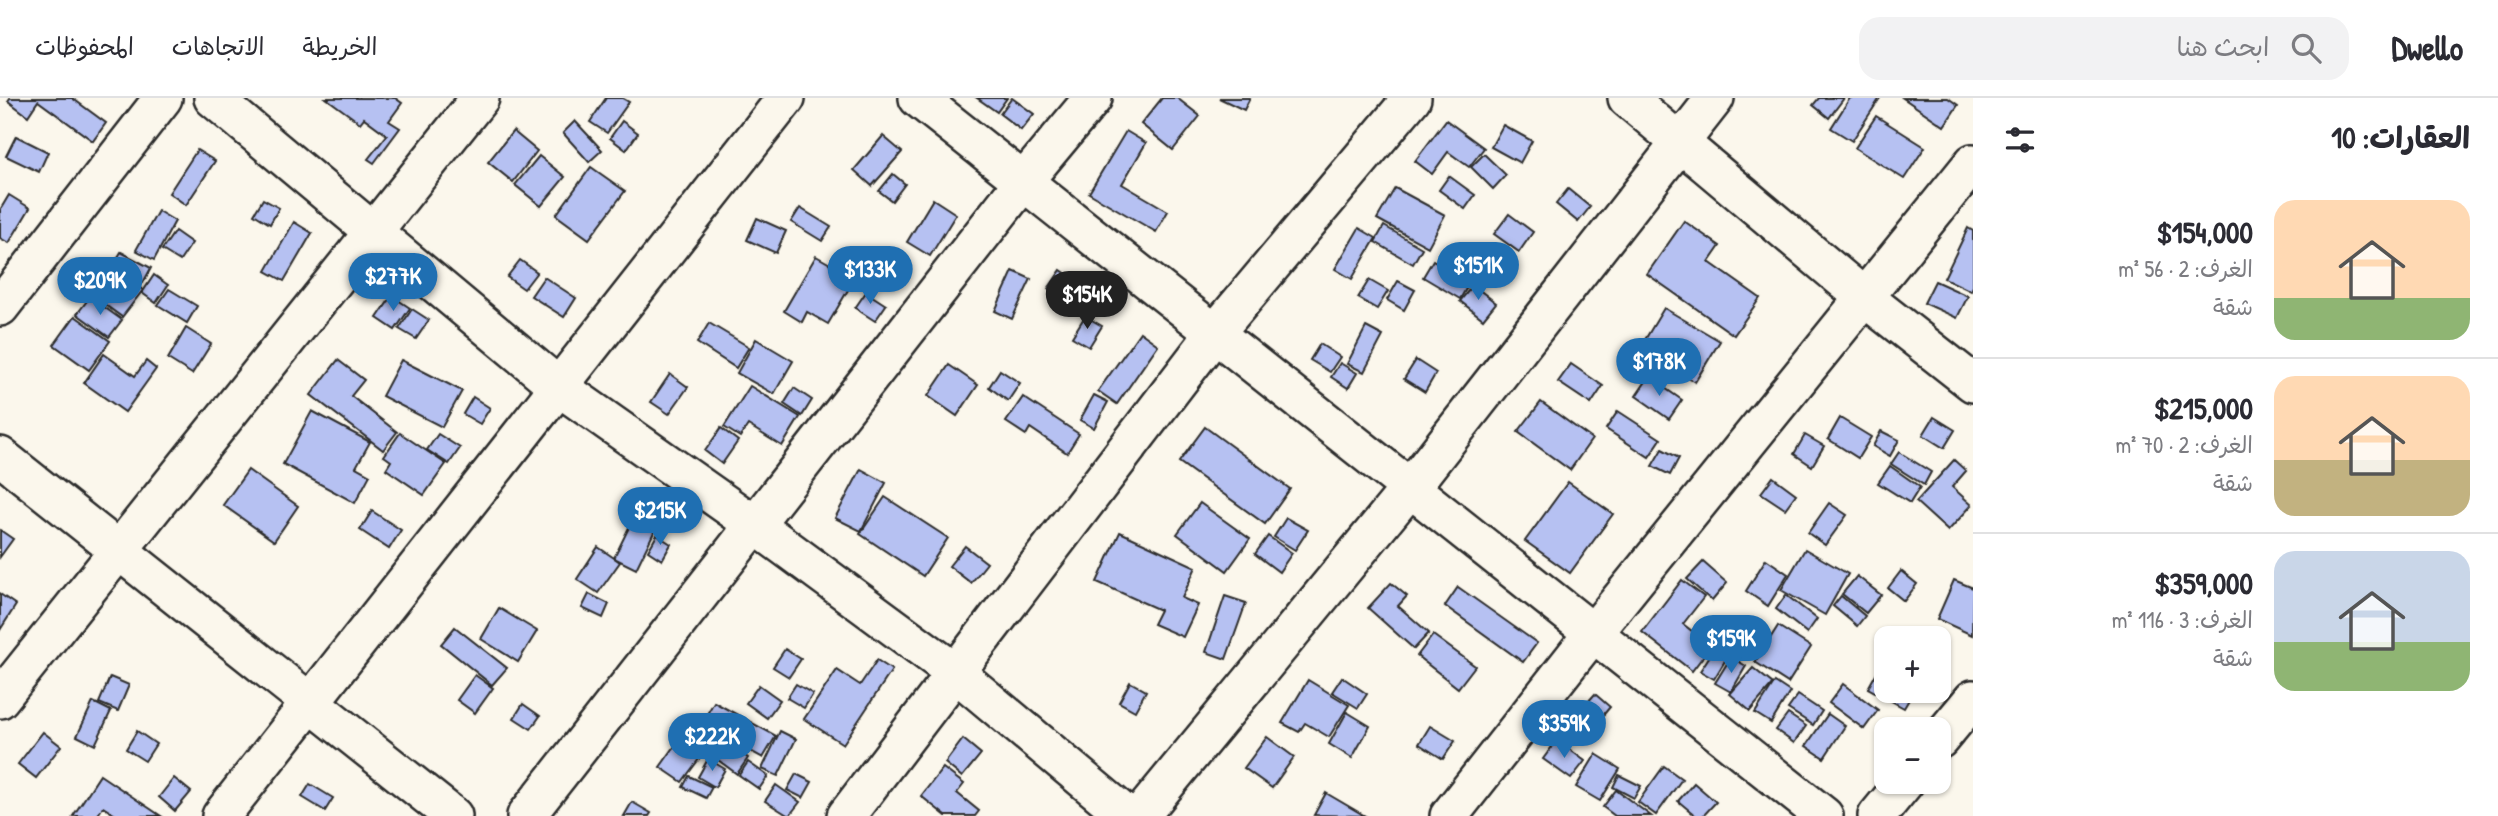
<!DOCTYPE html>
<html lang="ar">
<head>
<meta charset="utf-8">
<style>
  body { margin:0; font-family:"Patrick Hand","Playpen Sans Arabic",sans-serif; background:#f2f2f3; color:#2b2b33; direction:rtl; height:100vh; display:flex; flex-direction:column; font-size:26px; white-space:nowrap }
  * { box-sizing:border-box; margin:0 }
  p { font-size:23px; color:#7c7c81 }
  .icon { flex:none; width:38px; height:38px; fill:none; stroke:currentColor; stroke-width:2; stroke-linecap:round; stroke-linejoin:round }
  .map { position:relative; flex:1; overflow:hidden; direction:ltr }
  .sheet { display:flex; flex-direction:column; background:#fff; width:525px }
  .sheet>* { flex:none }
  .buttons { position:absolute; left:1874px; top:528px; display:grid; gap:14px }
  .buttons a { display:grid; place-items:center; width:77px; height:77px; border-radius:14px; background:#fff; box-shadow:0 2px 5px #0004; font-size:35px }
  .price { position:absolute; translate:-50% -60px; padding:0 16px; border-radius:24px; background:#1f6fb2; color:#fff; font-size:23px; line-height:46px; filter:drop-shadow(0 2px 4px #0008) }
  .price::after { content:''; position:absolute; left:50%; top:42px; width:21px; height:16px; margin-left:-10px; background:inherit; clip-path:polygon(0 0,100% 0,50% 100%) }
  .price.on { background:#222; color:#fff }
  ul { padding:0; list-style:none }
  li { display:flex; align-items:center; gap:21px; height:175px; padding:0 28px }
  li+li { border-top:2px solid #e1e1e2 }
  li span { display:grid; place-items:center; flex:none; width:196px; height:140px; border-radius:21px; color:#555 }
  li>.icon { margin-inline-start:auto }
  span .icon { width:84px; height:84px; fill:#fffc; stroke-width:1 }
  li b { font-size:30px }
  h2 { display:flex; justify-content:space-between; align-items:center; height:84px; padding:0 28px; font-size:30px }
  header { display:flex; align-items:center; gap:42px; box-sizing:border-box; height:98px; padding:0 35px; background:#fff; border-bottom:2px solid #e1e1e2 }
  header strong { font-size:33px }
  nav { display:flex; gap:38px; margin-inline-start:auto; font-size:24px }
  .search { width:490px; height:63px; background:#f2f2f3; display:flex; align-items:center; gap:18px; box-sizing:border-box; padding:0 24px; border-radius:21px; color:#7c7c81; font-size:26px }
  main { display:flex; flex:1; min-height:0 }
  .map>svg:first-child { display:block }
</style>
</head>
<body>
<header>
<strong>Dwello</strong>
<div class="search"><svg class="icon" aria-label="search" viewBox="0 0 24 24"><circle cx="10" cy="10" r="6"/><path d="M15 15l6 6"/></svg>ابحث هنا</div>
<nav><a>الخريطة</a><a>الاتجاهات</a><a>المحفوظات</a></nav>
</header>
<main>
<section class="sheet">
<h2>العقارات: 10<svg class="icon" aria-label="filters" viewBox="0 0 24 24"><path d="M4 7h16M4 17h16"/><circle cx="9" cy="7" r="2"/><circle cx="15" cy="17" r="2"/></svg></h2>
<ul>
<li><span style="background:linear-gradient(#ffd9b3 70%,#8fb573 0)"><svg class="icon" aria-label="home" viewBox="0 0 24 24"><path d="M3 11l9-7 9 7M6 9v11h12V9"/></svg></span><div><b>$154,000</b><p>الغرف: 2 · 56 m²</p><p>شقة</p></div></li>
<li><span style="background:linear-gradient(#ffd9b3 60%,#c2b280 0)"><svg class="icon" aria-label="home" viewBox="0 0 24 24"><path d="M3 11l9-7 9 7M6 9v11h12V9"/></svg></span><div><b>$215,000</b><p>الغرف: 2 · 70 m²</p><p>شقة</p></div></li>
<li><span style="background:linear-gradient(#c9d6e8 65%,#8fb573 0)"><svg class="icon" aria-label="home" viewBox="0 0 24 24"><path d="M3 11l9-7 9 7M6 9v11h12V9"/></svg></span><div><b>$359,000</b><p>الغرف: 3 · 116 m²</p><p>شقة</p></div></li>
</ul>
</section>
<div class="map">
<svg width="1973" height="718" viewBox="0 0 1973 718">
  <rect width="100%" height="100%" fill="#fbf7ec"/>
  <filter id="ink" filterUnits="userSpaceOnUse"><feTurbulence type="fractalNoise" baseFrequency=".0143" numOctaves="2"/><feDisplacementMap in="SourceGraphic" scale="14" xChannelSelector="R" yChannelSelector="G"/><feConvolveMatrix kernelMatrix="1 2 1 2 8 2 1 2 1" color-interpolation-filters="sRGB"/></filter>
  <g filter="url(#ink)">
    <g fill="#b6c1f2" stroke="#2b2b2b" stroke-width="2">
      <polygon points="10,0 72,0 106,25 93,43 38,3 28,18 8,3"/>
      <polygon points="326,0 395,0 402,5 389,23 400,30 374,65 368,61 387,37 364,20 360,25"/>
      <polygon points="606,0 622,0 629,4 607,35 590,24"/>
      <polygon points="977,0 1007,0 997,14"/>
      <polygon points="1012,0 1034,16 1021,32 1000,16"/>
      <polygon points="1162,0 1177,0 1200,18 1173,52 1141,26"/>
      <polygon points="1219,0 1250,0 1244,12"/>
      <polygon points="1819,0 1844,0 1829,20 1813,7"/>
      <polygon points="1850,0 1880,0 1852,43 1831,30"/>
      <polygon points="1903,0 1948,0 1958,7 1944,28"/>
      <polygon points="1876,18 1925,49 1904,81 1855,50"/>
      <polygon points="1446,22 1484,50 1469,69 1448,54 1432,76 1415,63"/>
      <polygon points="575,23 602,52 589,64 563,35"/>
      <polygon points="622,23 638,35 626,52 610,40"/>
      <polygon points="1503,27 1532,43 1520,65 1491,49"/>
      <polygon points="513,33 537,53 513,84 488,64"/>
      <polygon points="1126,33 1146,45 1122,86 1168,113 1156,134 1089,95"/>
      <polygon points="16,38 48,54 39,74 6,58"/>
      <polygon points="883,38 902,54 872,88 854,72"/>
      <polygon points="197,52 215,63 186,107 169,95"/>
      <polygon points="1484,56 1506,77 1493,91 1471,69"/>
      <polygon points="539,58 565,79 541,108 515,87"/>
      <polygon points="591,69 625,93 589,141 556,117"/>
      <polygon points="893,76 905,86 892,103 879,93"/>
      <polygon points="1449,78 1475,97 1465,111 1439,92"/>
      <polygon points="1395,90 1445,117 1428,149 1377,121"/>
      <polygon points="1568,91 1590,109 1578,124 1556,106"/>
      <polygon points="9,97 30,110 9,145 0,140 0,112"/>
      <polygon points="263,101 279,110 270,126 254,116"/>
      <polygon points="933,101 956,116 930,158 907,144"/>
      <polygon points="800,110 831,129 822,143 791,124"/>
      <polygon points="158,113 175,123 154,162 136,152"/>
      <polygon points="1509,116 1533,134 1519,154 1494,136"/>
      <polygon points="757,120 786,133 776,155 747,142"/>
      <polygon points="1684,123 1720,148 1709,164 1760,200 1734,237 1647,176"/>
      <polygon points="294,124 312,135 284,183 266,173"/>
      <polygon points="1384,128 1422,150 1413,166 1375,144"/>
      <polygon points="1359,130 1376,140 1352,181 1335,171"/>
      <polygon points="1968,130 1973,133 1973,188 1971,193 1944,180"/>
      <polygon points="175,133 192,145 180,163 162,152"/>
      <polygon points="121,154 151,170 143,185 112,169"/>
      <polygon points="816,158 855,180 828,226 807,214 802,224 784,213"/>
      <polygon points="520,162 537,174 524,191 507,179"/>
      <polygon points="1433,162 1470,184 1460,201 1423,179"/>
      <polygon points="114,171 143,192 122,219 93,198"/>
      <polygon points="1061,172 1077,183 1065,201 1048,191"/>
      <polygon points="1013,173 1031,181 1012,221 995,213"/>
      <polygon points="154,177 168,187 156,205 142,195"/>
      <polygon points="544,179 576,200 564,219 531,198"/>
      <polygon points="1369,182 1388,193 1377,211 1358,200"/>
      <polygon points="1398,183 1415,192 1404,212 1387,202"/>
      <polygon points="1935,183 1968,198 1957,220 1924,205"/>
      <polygon points="1473,187 1496,205 1483,221 1460,203"/>
      <polygon points="169,191 197,208 187,225 158,207"/>
      <polygon points="866,194 886,207 875,223 855,210"/>
      <polygon points="392,198 410,210 395,232 377,220"/>
      <polygon points="90,199 122,222 109,239 77,216"/>
      <polygon points="1664,210 1720,243 1695,284 1640,250"/>
      <polygon points="412,211 429,222 416,241 399,231"/>
      <polygon points="75,218 110,243 89,272 54,247"/>
      <polygon points="1085,218 1102,228 1089,249 1072,239"/>
      <polygon points="709,225 749,249 736,270 697,245"/>
      <polygon points="1366,229 1383,238 1364,274 1347,266"/>
      <polygon points="186,230 211,246 192,276 168,261"/>
      <polygon points="1140,234 1158,247 1117,306 1098,293"/>
      <polygon points="756,241 793,263 774,296 737,275"/>
      <polygon points="1320,246 1340,259 1330,274 1310,262"/>
      <polygon points="104,256 135,278 146,263 156,271 125,314 84,285"/>
      <polygon points="338,262 364,282 351,298 397,334 383,352 311,297"/>
      <polygon points="401,262 462,293 442,329 382,298"/>
      <polygon points="1416,262 1436,275 1425,294 1404,281"/>
      <polygon points="1340,265 1357,275 1348,290 1331,279"/>
      <polygon points="1571,266 1603,288 1591,306 1558,284"/>
      <polygon points="949,267 978,287 957,318 928,298"/>
      <polygon points="1000,272 1020,285 1008,303 989,289"/>
      <polygon points="670,276 688,289 669,316 651,304"/>
      <polygon points="1649,279 1682,302 1669,321 1636,298"/>
      <polygon points="750,288 800,319 782,348 748,327 740,339 724,329"/>
      <polygon points="794,290 812,302 802,318 784,306"/>
      <polygon points="1094,297 1108,304 1094,330 1080,322"/>
      <polygon points="473,299 490,310 480,326 463,316"/>
      <polygon points="1023,299 1079,336 1067,355 1030,330 1026,337 1006,324"/>
      <polygon points="1541,304 1592,341 1570,372 1518,334"/>
      <polygon points="312,313 370,344 356,369 370,377 355,405 283,366"/>
      <polygon points="1618,313 1661,341 1649,359 1606,331"/>
      <polygon points="1934,319 1955,332 1944,350 1923,337"/>
      <polygon points="1840,320 1871,339 1858,360 1828,341"/>
      <polygon points="1205,329 1290,391 1265,426 1179,364"/>
      <polygon points="721,330 738,343 722,366 705,353"/>
      <polygon points="1881,333 1899,342 1890,358 1873,348"/>
      <polygon points="400,335 446,366 424,397 386,371 391,363 384,358"/>
      <polygon points="438,336 460,350 449,366 427,352"/>
      <polygon points="1805,337 1824,348 1812,368 1794,356"/>
      <polygon points="1662,351 1679,360 1670,377 1652,368"/>
      <polygon points="1899,354 1931,374 1924,387 1891,366"/>
      <polygon points="1954,362 1966,373 1952,389 1972,407 1948,433 1916,404"/>
      <polygon points="1890,368 1920,389 1910,405 1878,385"/>
      <polygon points="861,371 886,385 861,433 835,420"/>
      <polygon points="248,372 298,408 274,443 223,407"/>
      <polygon points="1773,379 1796,396 1785,411 1761,395"/>
      <polygon points="1568,384 1613,416 1570,475 1525,443"/>
      <polygon points="885,399 948,440 923,478 860,436"/>
      <polygon points="1200,405 1250,441 1227,473 1177,436"/>
      <polygon points="1829,405 1847,417 1825,447 1808,435"/>
      <polygon points="372,413 401,432 389,451 360,432"/>
      <polygon points="634,419 656,430 636,471 614,460"/>
      <polygon points="1286,420 1308,432 1295,452 1274,439"/>
      <polygon points="0,432 13,441 0,459"/>
      <polygon points="1120,434 1196,469 1182,500 1198,507 1183,539 1153,526 1160,512 1097,484"/>
      <polygon points="657,437 671,446 662,462 648,453"/>
      <polygon points="1268,438 1292,455 1279,474 1255,456"/>
      <polygon points="965,448 987,465 971,485 949,468"/>
      <polygon points="598,449 620,464 598,495 577,481"/>
      <polygon points="1805,451 1848,476 1825,517 1781,492"/>
      <polygon points="1766,461 1788,476 1768,508 1746,493"/>
      <polygon points="1703,464 1727,485 1712,503 1687,481"/>
      <polygon points="1901,473 1917,486 1904,503 1888,490"/>
      <polygon points="1857,478 1881,497 1866,515 1842,496"/>
      <polygon points="1682,482 1704,499 1683,526 1711,548 1692,573 1642,534"/>
      <polygon points="1954,482 1973,490 1972,537 1937,521"/>
      <polygon points="1391,485 1407,498 1398,508 1429,535 1414,551 1368,510"/>
      <polygon points="1458,489 1537,545 1523,564 1445,508"/>
      <polygon points="0,496 16,507 0,532"/>
      <polygon points="589,496 609,506 603,520 582,510"/>
      <polygon points="1786,497 1817,521 1807,535 1776,511"/>
      <polygon points="1225,498 1246,505 1226,561 1206,554"/>
      <polygon points="1841,498 1865,518 1857,528 1833,508"/>
      <polygon points="499,510 537,533 518,564 481,541"/>
      <polygon points="1778,528 1811,549 1788,585 1755,564"/>
      <polygon points="455,529 507,570 492,587 441,546"/>
      <polygon points="1433,537 1475,568 1458,590 1417,558"/>
      <polygon points="785,551 801,561 789,579 773,569"/>
      <polygon points="1713,553 1726,561 1714,581 1700,573"/>
      <polygon points="1886,558 1886,593 1914,593 1904,610 1868,590"/>
      <polygon points="1731,559 1746,568 1731,594 1715,585"/>
      <polygon points="877,562 892,572 843,646 804,621 837,572 860,587"/>
      <polygon points="1753,570 1773,586 1750,613 1730,596"/>
      <polygon points="475,577 493,590 475,615 457,602"/>
      <polygon points="110,579 129,587 118,613 99,605"/>
      <polygon points="1342,579 1367,596 1358,610 1332,594"/>
      <polygon points="1308,582 1349,607 1329,639 1305,625 1299,634 1282,625"/>
      <polygon points="1130,584 1146,593 1135,613 1119,604"/>
      <polygon points="1775,584 1790,594 1771,625 1755,615"/>
      <polygon points="796,586 813,596 804,610 787,600"/>
      <polygon points="1843,586 1878,612 1864,631 1829,605"/>
      <polygon points="759,587 780,602 767,620 746,605"/>
      <polygon points="1595,596 1610,609 1593,629 1577,616"/>
      <polygon points="1798,597 1822,613 1813,627 1788,611"/>
      <polygon points="93,604 111,613 95,647 77,638"/>
      <polygon points="714,604 776,638 763,660 701,626"/>
      <polygon points="523,606 540,618 531,631 514,620"/>
      <polygon points="1347,614 1370,628 1352,660 1329,646"/>
      <polygon points="1788,616 1806,628 1794,645 1776,632"/>
      <polygon points="1828,616 1845,628 1824,660 1806,648"/>
      <polygon points="1430,628 1455,643 1443,661 1419,646"/>
      <polygon points="137,633 156,646 145,663 126,651"/>
      <polygon points="780,633 796,641 778,678 762,671"/>
      <polygon points="43,634 61,648 36,680 18,666"/>
      <polygon points="683,637 705,653 682,684 660,669"/>
      <polygon points="1267,639 1294,659 1272,690 1244,670"/>
      <polygon points="963,641 981,656 962,679 945,665"/>
      <polygon points="1557,642 1585,663 1571,681 1543,661"/>
      <polygon points="725,643 748,660 737,676 714,659"/>
      <polygon points="1596,656 1620,671 1600,703 1576,689"/>
      <polygon points="708,661 725,671 715,689 698,679"/>
      <polygon points="748,664 768,678 759,691 739,677"/>
      <polygon points="1664,668 1682,681 1656,717 1638,704"/>
      <polygon points="943,670 964,686 957,695 979,713 975,718 946,718 921,698"/>
      <polygon points="796,676 812,684 803,700 787,692"/>
      <polygon points="100,677 161,718 117,718 103,709 97,718 73,718"/>
      <polygon points="1619,677 1641,688 1634,700 1613,689"/>
      <polygon points="689,678 712,689 706,700 683,689"/>
      <polygon points="174,680 191,694 175,713 159,699"/>
      <polygon points="1694,685 1716,704 1703,718 1696,718 1678,703"/>
      <polygon points="310,686 333,700 325,713 302,699"/>
      <polygon points="776,687 800,704 789,718 765,703"/>
      <polygon points="1616,692 1651,718 1615,718 1603,709"/>
      <polygon points="1326,695 1365,718 1314,717"/>
      <polygon points="632,704 651,715 649,718 624,718"/>
    </g>
    <g fill="none" stroke-linecap="round" stroke-linejoin="round">
      <defs>
        <g id="minor">
          <polyline points="213,0 559,289 755,427 956,575 1127,718"/>
          <polyline points="918,0 1824,718"/>
          <polyline points="1627,0 1865,200 1973,285"/>
          <polyline points="0,209 163,0"/>
          <polyline points="0,358 453,718"/>
          <polyline points="0,601 480,0"/>
          <polyline points="1939,642 1973,601"/>
          <polyline points="221,718 786,0"/>
          <polyline points="526,718 1023,84 1093,0"/>
          <polyline points="846,718 1215,235 1412,0"/>
          <polyline points="1140,718 1410,390 1715,0"/>
          <polyline points="1449,718 1593,535 1973,65"/>
          <polyline points="1877,718 1905,684"/>
        </g>
      </defs>
      <use href="#minor" stroke="#2b2b2b" stroke-width="42"/>
      <use href="#minor" stroke="#fbf7ec" stroke-width="37"/>
    </g>
  </g>
</svg>
<div class="buttons">
<a>+</a>
<a>−</a>
</div>
<b class="price" style="left:1478px;top:204px">$151K</b>
<b class="price" style="left:870px;top:208px">$133K</b>
<b class="price" style="left:393px;top:215px">$277K</b>
<b class="price" style="left:100px;top:219px">$209K</b>
<b class="price on" style="left:1087px;top:233px">$154K</b>
<b class="price" style="left:1659px;top:300px">$178K</b>
<b class="price" style="left:660px;top:449px">$215K</b>
<b class="price" style="left:1731px;top:577px">$159K</b>
<b class="price" style="left:1564px;top:662px">$359K</b>
<b class="price" style="left:712px;top:675px">$222K</b>
</div>
</main>
</body>
</html>
